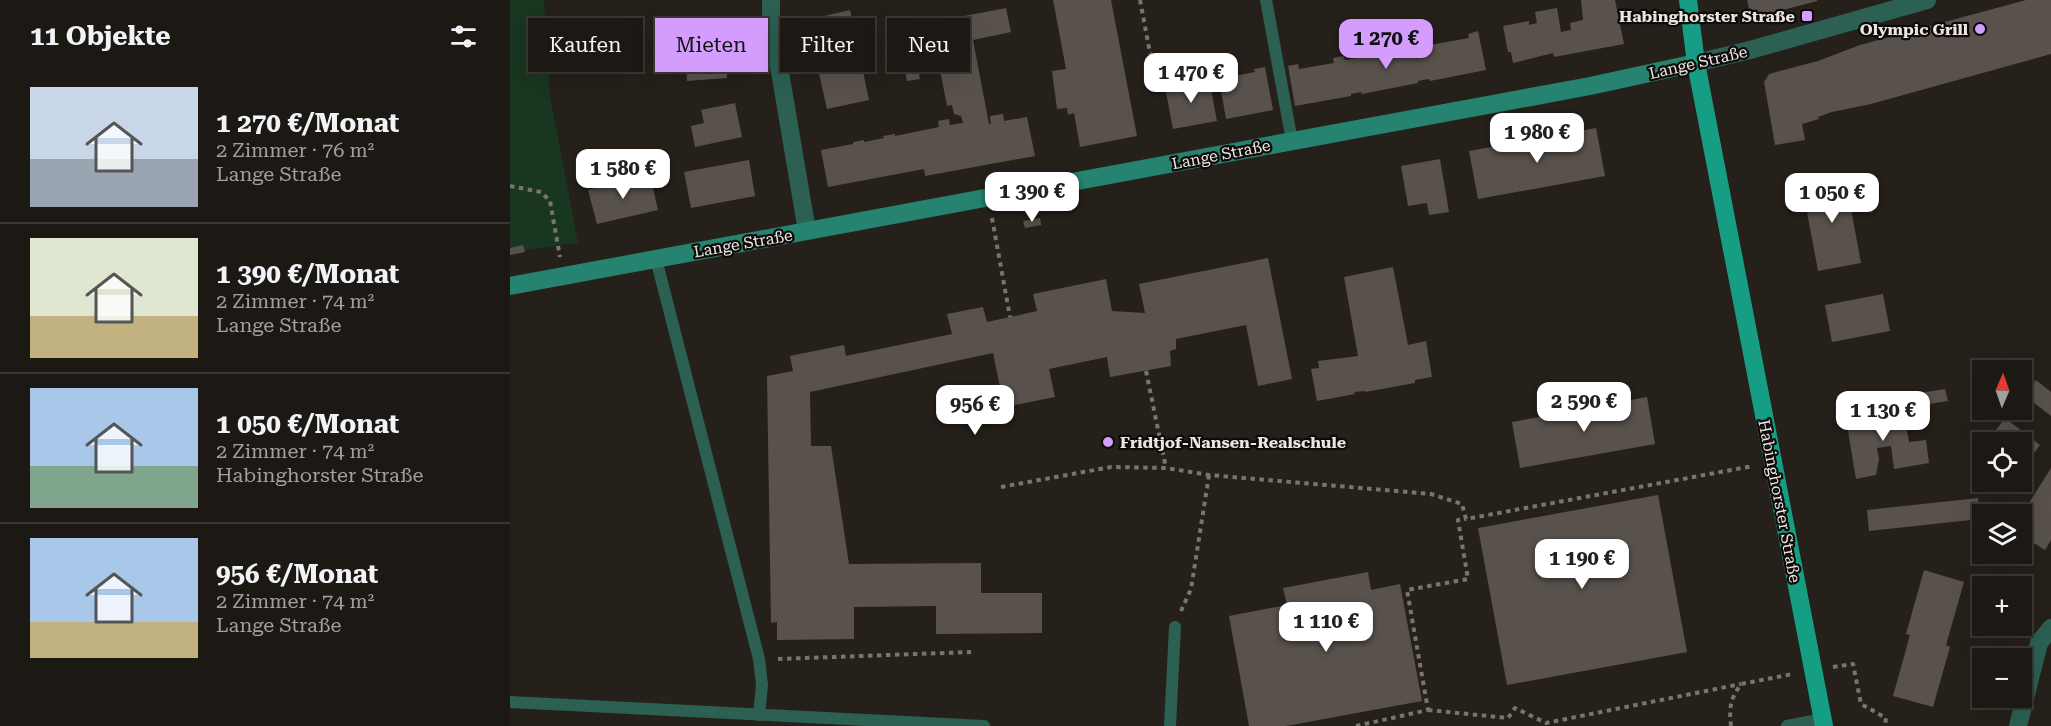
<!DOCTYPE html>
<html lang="de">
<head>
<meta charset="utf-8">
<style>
  body { margin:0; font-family:"Roboto Serif",serif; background:#25211d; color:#f1f3f6; height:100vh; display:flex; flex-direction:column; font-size:22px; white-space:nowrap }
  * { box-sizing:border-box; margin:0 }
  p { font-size:20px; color:#a0a0a0 }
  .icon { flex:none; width:33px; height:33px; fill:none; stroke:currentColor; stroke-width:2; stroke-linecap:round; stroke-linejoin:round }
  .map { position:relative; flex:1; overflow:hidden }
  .drawer { display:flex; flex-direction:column; background:#1c1814; width:510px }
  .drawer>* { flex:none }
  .banner { position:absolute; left:18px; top:18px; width:570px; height:54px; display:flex; gap:12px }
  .needle { width:39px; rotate:2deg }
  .tools { position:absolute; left:1462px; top:360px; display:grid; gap:12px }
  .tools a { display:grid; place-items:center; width:60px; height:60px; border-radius:0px; background:#1c1814; box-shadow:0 6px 24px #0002,0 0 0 2px #3a3734; font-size:30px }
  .price { position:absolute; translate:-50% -51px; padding:0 14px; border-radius:12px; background:#fff; color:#222; font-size:20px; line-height:39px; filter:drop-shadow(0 2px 3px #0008) }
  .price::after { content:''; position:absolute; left:50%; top:36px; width:18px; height:14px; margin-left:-9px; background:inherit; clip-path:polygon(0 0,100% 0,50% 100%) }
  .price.active { background:#d39cfd; color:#111 }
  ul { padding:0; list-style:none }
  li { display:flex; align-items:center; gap:18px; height:150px; padding:0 30px }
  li+li { border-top:2px solid #3a3734 }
  li span { display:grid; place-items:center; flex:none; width:168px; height:120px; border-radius:0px; color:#555 }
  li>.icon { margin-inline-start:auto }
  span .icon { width:72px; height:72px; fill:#fffc; stroke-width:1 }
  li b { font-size:26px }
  h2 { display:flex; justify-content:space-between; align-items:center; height:72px; padding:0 30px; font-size:26px }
  .tag { padding:0 21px; border-radius:0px; background:#1c1814; box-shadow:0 6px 24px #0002,0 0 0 2px #3a3734; font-size:21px; line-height:54px }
  .tag.active { background:#d39cfd; color:#111 }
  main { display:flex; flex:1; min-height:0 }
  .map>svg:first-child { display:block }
</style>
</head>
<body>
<main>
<section class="drawer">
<h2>11 Objekte<svg class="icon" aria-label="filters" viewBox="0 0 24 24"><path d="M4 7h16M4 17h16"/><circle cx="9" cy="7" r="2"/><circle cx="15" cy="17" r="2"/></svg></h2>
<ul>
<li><span style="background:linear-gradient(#c9d6e8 60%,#9aa5b1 0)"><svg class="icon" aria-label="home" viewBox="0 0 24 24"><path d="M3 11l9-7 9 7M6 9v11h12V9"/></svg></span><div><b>1 270 €/Monat</b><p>2 Zimmer · 76 m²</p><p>Lange Straße</p></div></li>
<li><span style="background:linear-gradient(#dfe7d0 65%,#c2b280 0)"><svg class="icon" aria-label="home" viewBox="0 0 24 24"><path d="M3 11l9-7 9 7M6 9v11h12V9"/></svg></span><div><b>1 390 €/Monat</b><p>2 Zimmer · 74 m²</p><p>Lange Straße</p></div></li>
<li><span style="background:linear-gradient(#a9c7e8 65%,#7fa58c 0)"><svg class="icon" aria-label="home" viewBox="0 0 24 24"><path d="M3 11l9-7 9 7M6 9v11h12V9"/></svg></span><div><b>1 050 €/Monat</b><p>2 Zimmer · 74 m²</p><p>Habinghorster Straße</p></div></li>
<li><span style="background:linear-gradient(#a9c7e8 70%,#c2b280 0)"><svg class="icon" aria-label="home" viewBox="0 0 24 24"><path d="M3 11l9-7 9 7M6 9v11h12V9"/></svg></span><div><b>956 €/Monat</b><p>2 Zimmer · 74 m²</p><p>Lange Straße</p></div></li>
</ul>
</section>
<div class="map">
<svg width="1541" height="726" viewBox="0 0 1541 726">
  <rect width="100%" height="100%" fill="#26201a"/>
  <polygon fill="#193620" points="0,0 34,0 40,96 68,243 0,252"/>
  <g fill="#59524c">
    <polygon points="543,0 601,0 627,136 570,147 564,113 558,115 557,108 547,109 542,71 556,69"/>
    <polygon points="1071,0 1105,0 1114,44 1044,57 1043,53 1003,63 1001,52 998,52 993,26 1019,21 1019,25 1027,23 1025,12 1047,8 1051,32 1061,30 1060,23 1073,20"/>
    <polygon points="1237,0 1307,0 1307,1 1250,16 1240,12"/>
    <polygon points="1516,0 1541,0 1541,54 1361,104 1322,112 1308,117 1309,119 1292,124 1295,140 1265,145 1254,82 1259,74 1308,61 1350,45"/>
    <polygon points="496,8 501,32 463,40 479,124 481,124 480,116 493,114 494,121 517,117 525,156 415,176 414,169 318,187 311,150 343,144 343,142 354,140 354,142 374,138 373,136 385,134 385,136 429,127 428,121 439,119 440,125 453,123 451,116 444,114 442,105 437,106 430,70 409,74 410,79 397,81 386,27 419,20 421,33 437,30 433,18 443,16 444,18"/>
    <polygon points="340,10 359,100 317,109 297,20"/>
    <polygon points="968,31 976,70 920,81 919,79 908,81 908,83 852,94 851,92 841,94 841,96 785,106 778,66 788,64 789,69 824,63 823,58 833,56 835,60 846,58 844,50 859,47 861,55 901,48 902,52 909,50 907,39 918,37 920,45 959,38 958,34"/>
    <polygon points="215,32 217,78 177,81 175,33"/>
    <polygon points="755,67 763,110 716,119 709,79 745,72 744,69"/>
    <polygon points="699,79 707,121 663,129 655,87"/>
    <polygon points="225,103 232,137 185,147 181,126 194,123 191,110"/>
    <polygon points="1086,128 1095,176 968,199 959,151"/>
    <polygon points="930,159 939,212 919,215 917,203 898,206 891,166"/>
    <polygon points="239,160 245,196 181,208 174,172"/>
    <polygon points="140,175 148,210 87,224 78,190"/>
    <polygon points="1335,177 1351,263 1308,271 1292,185"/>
    <polygon points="530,218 531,225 515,228 513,221"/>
    <polygon points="13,245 15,252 0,255 0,248"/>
    <polygon points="758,258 782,379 748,386 736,325 666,339 666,349 660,351 661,366 600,377 597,357 539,369 545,397 494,407 483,353 300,392 301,446 321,446 339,564 471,563 471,593 532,593 532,633 426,634 426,606 344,607 344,639 267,640 267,622 261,623 257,376 283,371 280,356 334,345 336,356 442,334 437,314 473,307 477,322 500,317 527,311 523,294 596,279 602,311 635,313 629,284"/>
    <polygon points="883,267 898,345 916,341 922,377 905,380 905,383 855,392 855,391 844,392 845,394 807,401 801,369 809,368 808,361 848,356 834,277"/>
    <polygon points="1373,294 1380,331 1322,342 1315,305"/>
    <polygon points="1526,380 1541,392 1541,416 1514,395"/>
    <polygon points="1435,389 1438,401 1413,405 1411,393"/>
    <polygon points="1137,397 1145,444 1010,468 1002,422"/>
    <polygon points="1393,409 1399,442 1416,440 1419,463 1384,469 1381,446 1367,448 1369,459 1366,475 1346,479 1336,419"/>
    <polygon points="1495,418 1530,445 1518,461 1512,456 1512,442 1494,442 1483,434"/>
    <polygon points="1541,468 1541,540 1535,550 1512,536 1512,514"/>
    <polygon points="1148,495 1177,652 997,685 968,528"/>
    <polygon points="1468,498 1470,519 1359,531 1357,510"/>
    <polygon points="1414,570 1454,582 1436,645 1440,647 1423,707 1383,696 1400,635 1396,634"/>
    <polygon points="858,572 861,590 890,584 912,701 776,726 739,726 719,616 777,605 773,588"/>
  </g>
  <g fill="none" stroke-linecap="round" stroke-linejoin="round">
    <g stroke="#7a746f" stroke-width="4" stroke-dasharray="4.5 4.5" stroke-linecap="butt">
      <polyline points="630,0 640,53 645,62"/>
      <polyline points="0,186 31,192 40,201 50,257"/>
      <polyline points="482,218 500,317"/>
      <polyline points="636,371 656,468"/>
      <polyline points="491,487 601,467 656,468 699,475 921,494 952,504 956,519 1243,466"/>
      <polyline points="671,611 681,589 699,475"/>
      <polyline points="268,659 461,652"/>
      <polyline points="1323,667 1343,664 1351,704 1376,718 1375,726"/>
      <polyline points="918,710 998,718 1005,708 1036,723 1231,684"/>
      <polyline points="846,726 918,710 897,590 958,579 948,520 956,519"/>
      <path d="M1221,726C1219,707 1220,700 1231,684L1283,674"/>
    </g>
    <g stroke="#2b6053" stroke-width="12">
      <polyline points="756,0 782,141"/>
      <polyline points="146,259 249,659 252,685 249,715"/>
      <polyline points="0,702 474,726"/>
      <polyline points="660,726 665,627"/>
      <polyline points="1277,726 1313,719"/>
    </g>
    <g stroke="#2b6053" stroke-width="18">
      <polyline points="261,0 261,19 297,231"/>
      <polyline points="1186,63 1240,50 1417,0"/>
      <polyline points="1508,726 1529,643 1541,628"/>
    </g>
    <polyline stroke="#25836f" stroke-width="18" points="0,286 1080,86 1186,63"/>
    <polyline stroke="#159e84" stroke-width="18" points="1178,0 1186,63 1314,726"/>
  </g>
  <g fill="#d39cfd" stroke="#0d0a08" stroke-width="2">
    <rect x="1291" y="10" width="12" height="12" rx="3"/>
    <circle cx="1470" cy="29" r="6"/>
    <circle cx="598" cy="442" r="6"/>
  </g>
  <g text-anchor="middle" stroke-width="4.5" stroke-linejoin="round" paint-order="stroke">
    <g font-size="16" font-weight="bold" fill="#ebe6e3" stroke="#0d0a08" text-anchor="end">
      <text x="1285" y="22">Habinghorster Straße</text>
      <text x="1458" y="35">Olympic Grill</text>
      <text x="610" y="448" text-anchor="start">Fridtjof-Nansen-Realschule</text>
    </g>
    <g font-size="16" fill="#ebe6e3" stroke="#0d0a08">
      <text transform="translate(1188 62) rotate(-13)" y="6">Lange Straße</text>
      <text transform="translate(711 154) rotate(-11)" y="6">Lange Straße</text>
      <text transform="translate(233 243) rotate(-10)" y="6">Lange Straße</text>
      <text transform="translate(1270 501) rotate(79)" y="6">Habinghorster Straße</text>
    </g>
  </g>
</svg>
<div class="tools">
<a><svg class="needle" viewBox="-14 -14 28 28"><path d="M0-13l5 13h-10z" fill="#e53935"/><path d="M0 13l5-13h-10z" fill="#a0a0a0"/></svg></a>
<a><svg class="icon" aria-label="locate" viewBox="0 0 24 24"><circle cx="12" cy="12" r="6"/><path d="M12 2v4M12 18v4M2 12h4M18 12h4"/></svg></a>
<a><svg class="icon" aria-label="layers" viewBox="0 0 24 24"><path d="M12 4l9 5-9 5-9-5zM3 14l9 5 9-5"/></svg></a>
<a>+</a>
<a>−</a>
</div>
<b class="price active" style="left:876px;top:70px">1 270 €</b>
<b class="price" style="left:681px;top:104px">1 470 €</b>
<b class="price" style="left:1027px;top:164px">1 980 €</b>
<b class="price" style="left:113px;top:200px">1 580 €</b>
<b class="price" style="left:522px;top:223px">1 390 €</b>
<b class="price" style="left:1322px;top:224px">1 050 €</b>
<b class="price" style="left:1074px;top:433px">2 590 €</b>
<b class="price" style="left:465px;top:436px">956 €</b>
<b class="price" style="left:1373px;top:442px">1 130 €</b>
<b class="price" style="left:1072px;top:590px">1 190 €</b>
<b class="price" style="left:816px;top:653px">1 110 €</b>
<div class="banner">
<a class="tag">Kaufen</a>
<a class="tag active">Mieten</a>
<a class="tag">Filter</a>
<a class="tag">Neu</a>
</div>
</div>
</main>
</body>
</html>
